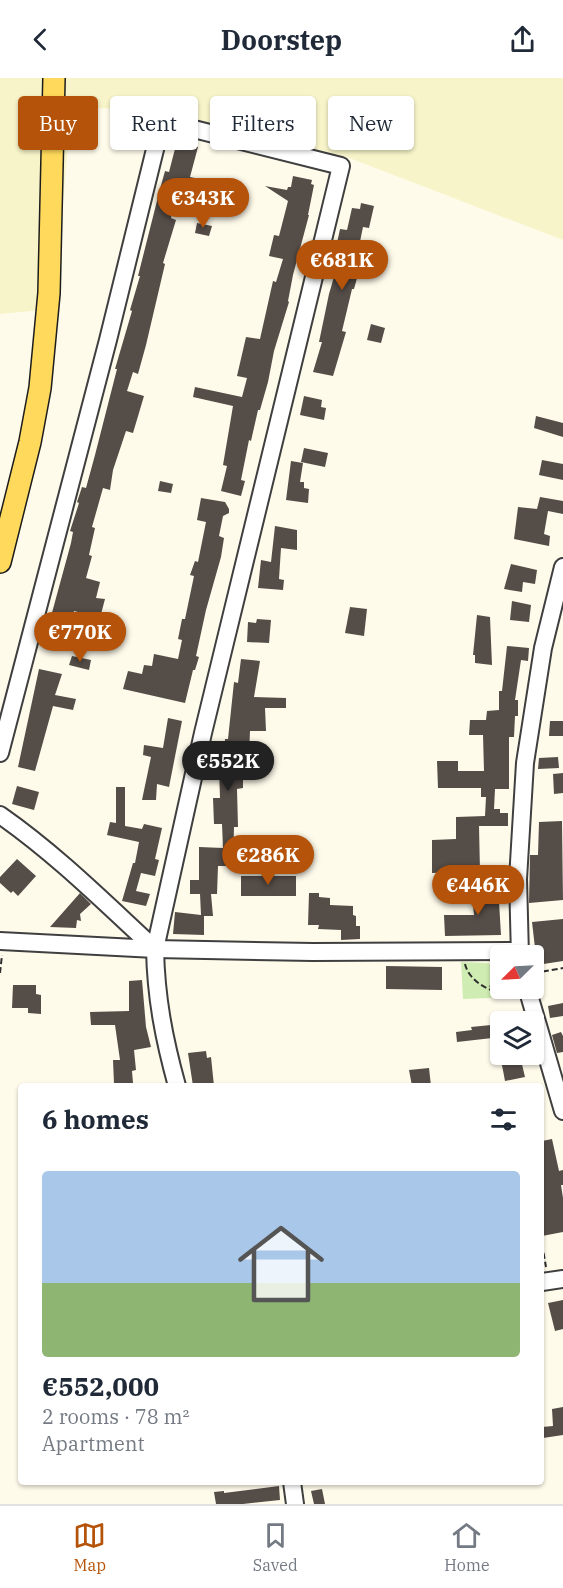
<!DOCTYPE html>
<html lang="en">
<head>
<meta charset="utf-8">
<style>
  body { margin:0; font-family:"IBM Plex Serif",serif; background:#f2f2f3; color:#1f2937; height:100vh; display:flex; flex-direction:column; font-size:22px; white-space:nowrap }
  * { box-sizing:border-box; margin:0 }
  p { font-size:20px; color:#747a83 }
  .icon { flex:none; width:33px; height:33px; fill:none; stroke:currentColor; stroke-width:2; stroke-linecap:round; stroke-linejoin:round }
  .map { position:relative; flex:1; overflow:hidden }
  .side { position:absolute; left:18px; top:1005px; width:526px; height:402px; display:flex; flex-direction:column; background:#fff; border-radius:6px; box-shadow:0 2px 4px #0004 }
  .side>* { flex:none }
  .top-card { position:absolute; left:18px; top:18px; width:528px; height:54px; display:flex; gap:12px }
  .needle { width:39px; rotate:246deg }
  .tools { position:absolute; left:490px; top:867px; display:grid; gap:12px }
  .tools a { display:grid; place-items:center; width:54px; height:54px; border-radius:6px; background:#fff; box-shadow:0 2px 4px #0004; font-size:30px }
  .price { position:absolute; translate:-50% -51px; padding:0 14px; border-radius:21px; background:#b45309; color:#fff; font-size:20px; line-height:39px; filter:drop-shadow(0 2px 3px #0008) }
  .price::after { content:''; position:absolute; left:50%; top:36px; width:18px; height:14px; margin-left:-9px; background:inherit; clip-path:polygon(0 0,100% 0,50% 100%) }
  .price.on { background:#222; color:#fff }
  ul { padding:0; list-style:none }
  li { display:grid; align-content:center; gap:12px; height:318px; padding:0 24px }
  li+li { border-top:2px solid #e0e1e3 }
  li span { display:grid; place-items:center; height:186px; border-radius:6px; color:#555 }
  li>.icon { margin-inline-start:auto }
  span .icon { width:108px; height:108px; fill:#fffc; stroke-width:1 }
  li b { font-size:26px }
  h2 { display:flex; justify-content:space-between; align-items:center; height:72px; padding:0 24px; font-size:26px }
  .tag { padding:0 21px; border-radius:6px; background:#fff; box-shadow:0 2px 4px #0004; font-size:21px; line-height:54px }
  .tag.on { background:#b45309; color:#fff }
  header { display:flex; justify-content:space-between; align-items:center; height:78px; padding:0 24px; background:#fff; font-size:27px; font-weight:800 }
  .tabs { display:flex; justify-content:space-around; align-items:center; height:84px; border-top:2px solid #e0e1e3; background:#fff; font-size:16px; color:#747a83 }
  .tabs a { display:grid; justify-items:center; gap:3px }
  .tabs .on { color:#b45309 }
  .map>svg:first-child { display:block }
</style>
</head>
<body>
<header><svg class="icon" aria-label="back" viewBox="0 0 24 24"><path d="M15 5l-7 7 7 7"/></svg>Doorstep<svg class="icon" aria-label="share" viewBox="0 0 24 24"><path d="M12 15V3M7 8l5-5 5 5M5 13v7h14v-7"/></svg></header>
<div class="map">
<svg width="563" height="1426" viewBox="0 0 563 1426">
  <rect width="100%" height="100%" fill="#fffbeb"/>
  <polygon fill="#f7f4c9" points="0,0 563,0 563,162 347,79 157,31 71,30 54,231 0,236"/>
  <polygon fill="#cfecb2" points="461,884 487,885 501,890 501,910 514,911 516,919 463,921"/>
  <g fill="#554d48">
    <polygon points="177,63 198,69 190,99 195,100 189,123 176,120 171,140 176,142 163,185 165,186 146,267 138,296 133,294 127,313 144,318 133,355 126,353 113,392 110,412 103,410 92,449 95,450 89,477 92,478 86,500 100,504 96,520 105,521 100,540 74,533 64,572 48,568 49,566 44,564 71,465 73,454 70,453 79,425 77,424 82,409 86,410 95,377 117,291 115,291 132,233 130,232 140,198 138,198 160,111 165,93 169,94"/>
    <polygon points="293,98 312,102 311,106 314,107 308,137 309,137 293,197 288,223 289,224 274,273 268,304 260,332 258,332 251,363 249,362 241,402 245,403 241,418 221,413 227,388 223,387 233,328 193,319 195,309 242,319 247,300 237,298 246,259 260,261 273,203 276,204 283,181 269,178 274,157 279,158 288,123 265,108 287,112 288,109 291,109"/>
    <polygon points="361,125 374,128 369,150 363,149 355,188 360,189 354,211 352,211 342,253 346,254 333,298 313,294 322,264 319,264 329,216 341,175 339,175 341,165 337,165 340,151 347,152 352,130 360,131"/>
    <polygon points="197,145 212,148 209,158 195,155"/>
    <polygon points="371,246 385,250 381,265 367,262"/>
    <polygon points="304,318 322,322 321,329 326,330 324,342 300,337"/>
    <polygon points="536,338 563,345 563,359 534,350"/>
    <polygon points="304,370 328,375 325,389 301,384"/>
    <polygon points="542,382 563,386 563,402 539,397"/>
    <polygon points="291,383 303,385 300,404 304,404 304,410 309,411 308,425 286,422"/>
    <polygon points="160,403 173,406 171,415 158,413"/>
    <polygon points="540,419 563,423 563,436 548,433 544,456 550,458 549,468 514,461 518,429 537,431"/>
    <polygon points="201,420 225,424 229,431 229,435 223,438 219,458 224,460 221,479 206,532 196,578 199,579 195,592 193,592 185,625 123,611 128,593 142,596 144,587 152,588 154,576 178,581 182,562 178,561 182,541 185,541 194,498 190,497 195,483 198,484 206,444 197,442"/>
    <polygon points="275,448 297,452 297,472 281,470 279,501 284,502 283,512 258,510 261,482 271,484"/>
    <polygon points="511,486 537,492 535,506 523,504 522,514 504,511"/>
    <polygon points="512,523 531,527 529,544 510,542"/>
    <polygon points="350,529 367,531 364,558 345,555"/>
    <polygon points="477,537 490,539 492,587 475,585 475,577 473,577"/>
    <polygon points="257,541 271,542 269,565 247,564 248,544 256,545"/>
    <polygon points="507,568 529,570 528,583 521,582 515,622 518,622 518,638 515,638 514,659 509,659 509,711 495,711 494,731 500,731 500,735 508,735 508,748 479,748 480,793 432,795 432,762 456,761 456,739 485,738 486,719 481,719 481,710 438,710 437,683 458,683 458,693 484,693 483,657 469,657 470,642 486,642 487,633 499,632 499,613 502,613"/>
    <polygon points="72,578 91,582 89,592 69,587"/>
    <polygon points="241,581 260,583 254,619 286,620 286,630 265,630 266,653 250,653 249,679 243,679 243,710 237,711 238,749 234,749 233,788 218,788 217,816 211,816 213,838 204,838 204,857 173,856 175,834 201,837 200,816 190,816 190,802 199,802 199,769 223,770 222,746 214,746 213,720 220,720 219,690 224,690 225,661 228,661 234,604 238,605"/>
    <polygon points="39,591 62,596 55,617 76,621 73,632 53,628 35,693 18,689"/>
    <polygon points="168,640 182,643 169,709 157,706 156,722 142,722 151,679 143,677 144,667 163,670"/>
    <polygon points="550,643 563,643 563,658 549,658"/>
    <polygon points="558,679 559,690 538,691 539,680"/>
    <polygon points="563,695 563,715 554,716 553,696"/>
    <polygon points="17,708 39,714 34,732 12,726"/>
    <polygon points="116,709 125,709 125,748 142,751 144,746 162,750 155,781 159,782 155,798 141,795 136,813 150,816 146,828 122,823 133,785 135,785 139,764 107,757 110,744 116,745"/>
    <polygon points="562,743 563,822 529,825 530,777 538,777 539,744"/>
    <polygon points="17,781 36,798 18,818 13,813 11,815 0,805 0,799"/>
    <rect x="241" y="798" width="55" height="20"/>
    <polygon points="498,807 501,857 445,858 444,837 474,837 472,817 482,816 481,808"/>
    <polygon points="80,815 91,826 80,836 81,843 77,842 76,850 50,849"/>
    <polygon points="309,815 319,815 319,819 330,820 330,827 353,828 353,837 356,838 356,848 360,848 360,861 341,862 341,852 318,851 319,847 308,847"/>
    <polygon points="563,841 563,883 537,887 532,844"/>
    <polygon points="386,888 442,889 442,912 386,911"/>
    <polygon points="142,902 146,949 151,969 134,972 136,992 132,993 133,1005 114,1006 113,982 120,982 115,947 91,947 90,934 129,933 129,903"/>
    <polygon points="13,907 36,907 36,916 41,917 41,936 28,935 28,930 12,930"/>
    <polygon points="563,925 563,938 550,940 548,928"/>
    <polygon points="501,946 501,959 457,964 456,954 472,952 471,949"/>
    <polygon points="561,954 563,958 563,974 557,975 552,957"/>
    <polygon points="206,973 207,980 211,979 214,1008 193,1008 188,975"/>
    <polygon points="520,978 525,999 505,1003 501,982"/>
    <polygon points="429,990 431,1008 412,1008 409,992"/>
    <polygon points="552,1061 559,1093 563,1092 563,1107 561,1107 563,1120 563,1154 542,1158 542,1063"/>
    <polygon points="563,1222 563,1251 555,1253 548,1225"/>
    <polygon points="563,1329 563,1357 543,1360 542,1349 553,1348 552,1331"/>
    <polygon points="279,1408 280,1422 243,1426 216,1426 214,1414 224,1413 224,1415"/>
    <polygon points="322,1411 325,1426 314,1426 311,1413"/>
  </g>
  <g fill="none" stroke-linecap="round" stroke-linejoin="round">
    <defs>
      <g id="minor">
        <path d="M0,675L108,262L162,43L341,88L203,655L155,871C105,825 56,776 0,737"/>
        <polyline points="0,863 155,871 313,874 519,873"/>
        <path d="M155,871C156,920 164,961 177,1008"/>
        <polyline points="520,878 518,801 525,685 543,570 563,489"/>
        <polyline points="527,910 563,1033"/>
        <polyline points="542,1204 563,1201"/>
        <polyline points="292,1404 295,1426"/>
      </g>
      <polyline id="major" points="0,484 30,364 40,310 49,215 54,0"/>
    </defs>
    <use href="#minor" stroke="#3f3f3f" stroke-width="20"/>
    <use href="#major" stroke="#1d1d1d" stroke-width="24"/>
    <g stroke="#2e2e2e" stroke-width="2" stroke-dasharray="6 3" stroke-linecap="butt">
      <path d="M465,886C469,905 497,919 514,914"/>
      <polyline points="0,895 2,877"/>
      <polyline points="534,895 563,890"/>
      <polyline points="490,909 501,891"/>
      <polyline points="542,1166 546,1189"/>
    </g>
    <use href="#minor" stroke="#fff" stroke-width="16"/>
    <use href="#major" stroke="#ffd95b" stroke-width="21"/>
  </g>
</svg>
<div class="tools">
<a><svg class="needle" viewBox="-14 -14 28 28"><path d="M0-13l5 13h-10z" fill="#e53935"/><path d="M0 13l5-13h-10z" fill="#747a83"/></svg></a>
<a><svg class="icon" aria-label="layers" viewBox="0 0 24 24"><path d="M12 4l9 5-9 5-9-5zM3 14l9 5 9-5"/></svg></a>
</div>
<b class="price" style="left:203px;top:151px">€343K</b>
<b class="price" style="left:342px;top:213px">€681K</b>
<b class="price" style="left:80px;top:585px">€770K</b>
<b class="price on" style="left:228px;top:714px">€552K</b>
<b class="price" style="left:268px;top:808px">€286K</b>
<b class="price" style="left:478px;top:838px">€446K</b>
<div class="top-card">
<a class="tag on">Buy</a>
<a class="tag">Rent</a>
<a class="tag">Filters</a>
<a class="tag">New</a>
</div>
<section class="side">
<h2>6 homes<svg class="icon" aria-label="filters" viewBox="0 0 24 24"><path d="M4 7h16M4 17h16"/><circle cx="9" cy="7" r="2"/><circle cx="15" cy="17" r="2"/></svg></h2>
<ul>
<li><span style="background:linear-gradient(#a9c7e8 60%,#8fb573 0)"><svg class="icon" aria-label="home" viewBox="0 0 24 24"><path d="M3 11l9-7 9 7M6 9v11h12V9"/></svg></span><div><b>€552,000</b><p>2 rooms · 78 m²</p><p>Apartment</p></div></li>
</ul>
</section>
</div>
<nav class="tabs">
<a class="on"><svg class="icon" aria-label="map" viewBox="0 0 24 24"><path d="M3 6l6-2 6 2 6-2v14l-6 2-6-2-6 2zM9 4v14M15 6v14"/></svg>Map</a>
<a><svg class="icon" aria-label="saved" viewBox="0 0 24 24"><path d="M7 4h10v16l-5-4-5 4z"/></svg>Saved</a>
<a><svg class="icon" aria-label="home" viewBox="0 0 24 24"><path d="M3 11l9-7 9 7M6 9v11h12V9"/></svg>Home</a>
</nav>
</body>
</html>
